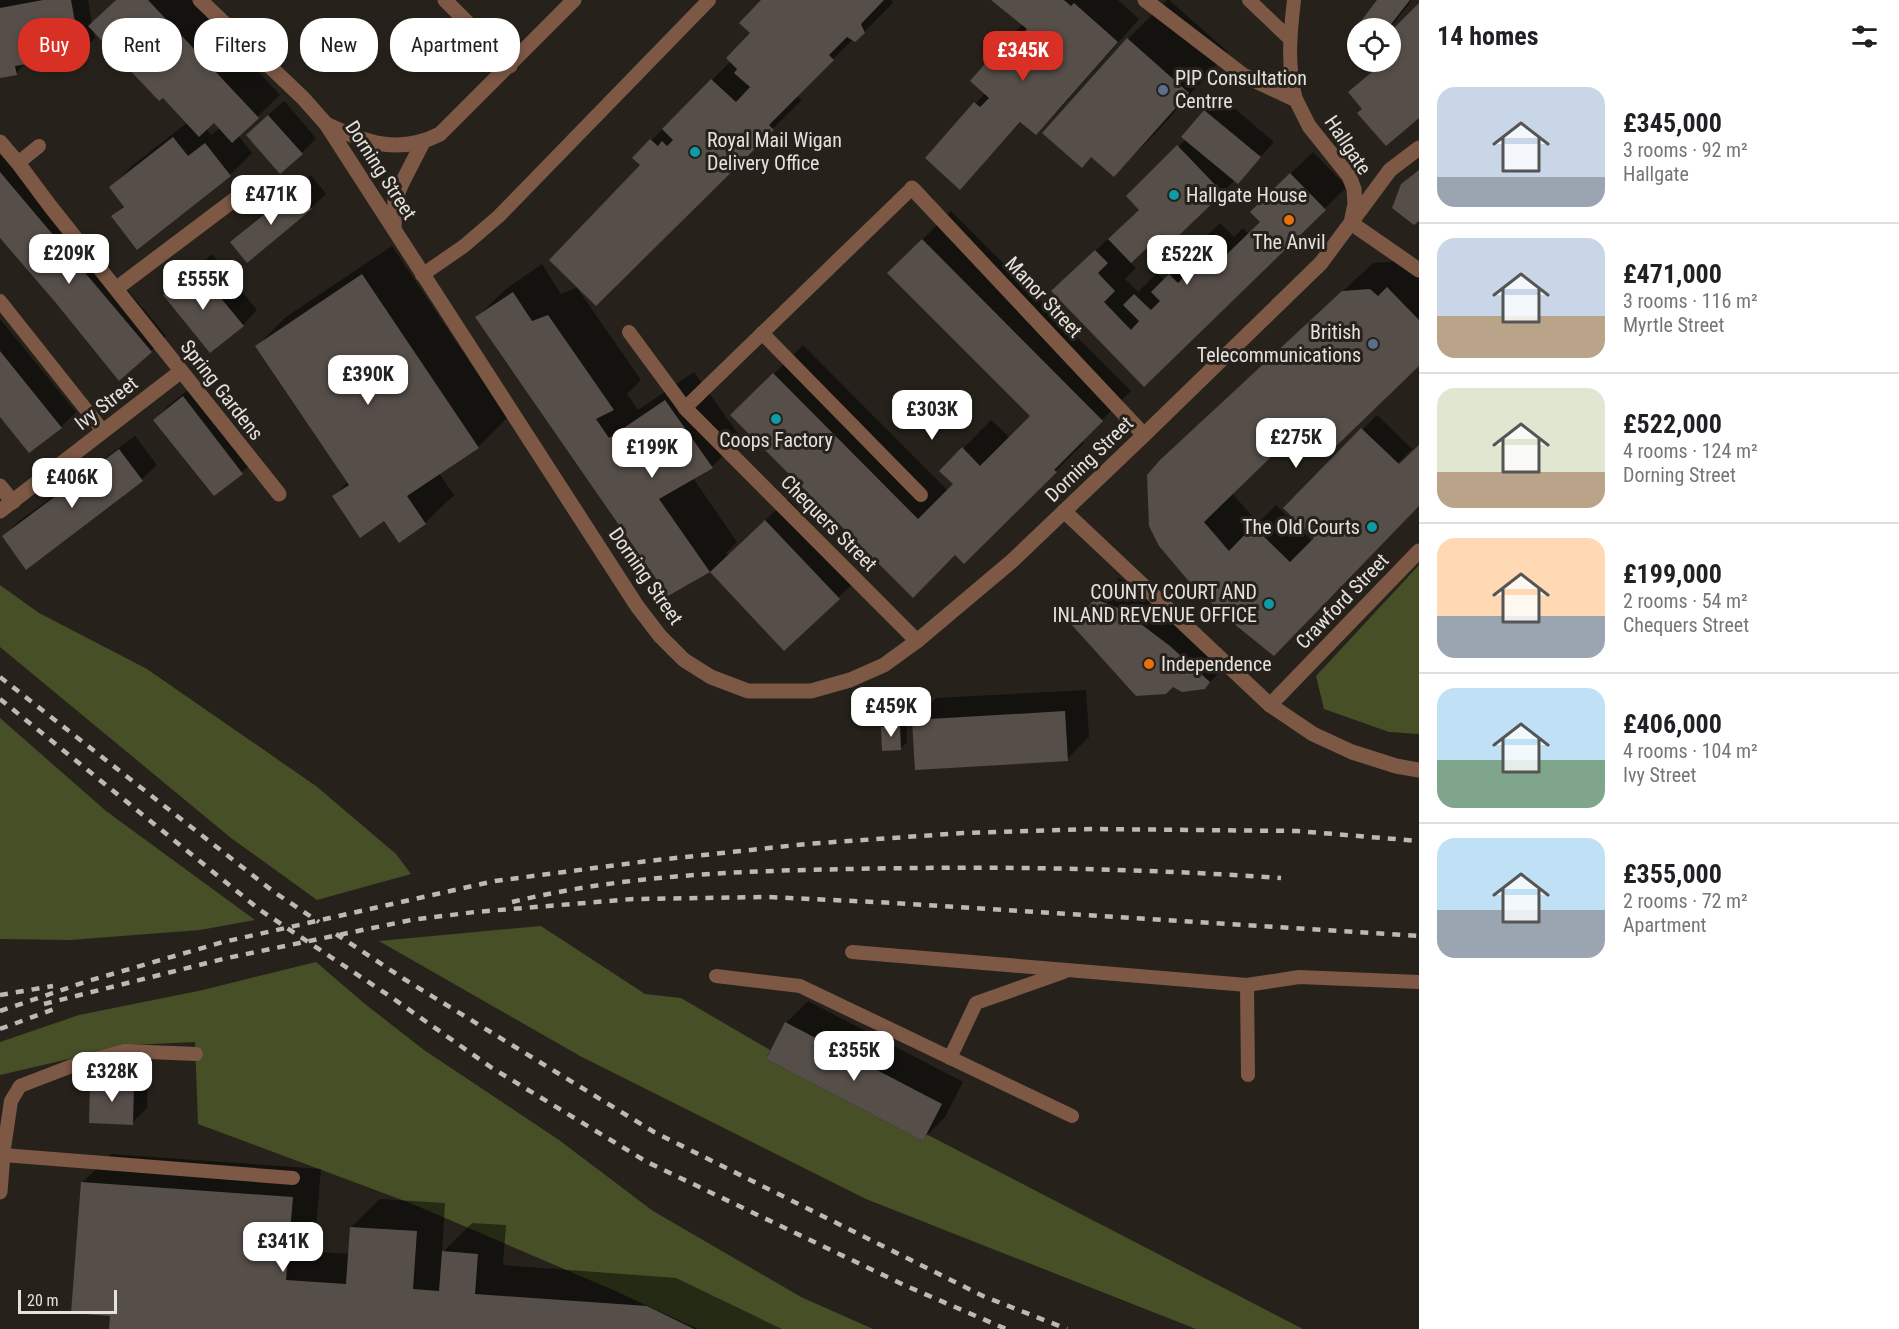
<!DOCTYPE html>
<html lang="en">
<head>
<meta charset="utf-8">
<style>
  body { margin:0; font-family:"Roboto Condensed",sans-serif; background:#f6f6f6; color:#202124; height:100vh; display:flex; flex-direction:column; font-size:22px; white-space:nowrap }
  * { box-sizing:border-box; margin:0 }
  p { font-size:20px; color:#757577 }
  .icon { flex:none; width:33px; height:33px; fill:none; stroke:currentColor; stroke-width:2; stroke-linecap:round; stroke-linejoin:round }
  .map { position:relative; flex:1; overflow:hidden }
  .side { display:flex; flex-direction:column; background:#fff; width:480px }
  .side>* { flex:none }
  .banner { position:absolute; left:18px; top:18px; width:570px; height:54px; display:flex; gap:12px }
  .tools { position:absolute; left:1347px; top:18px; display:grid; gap:12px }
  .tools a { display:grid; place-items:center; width:54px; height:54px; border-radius:50%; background:#fff; box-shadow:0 3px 9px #0003; font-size:30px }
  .scale { position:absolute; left:18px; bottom:15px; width:99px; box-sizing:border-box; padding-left:6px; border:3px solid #e5e1dd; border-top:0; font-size:16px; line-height:21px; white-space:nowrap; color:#e5e1dd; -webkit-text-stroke:4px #26221b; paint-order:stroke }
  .price { position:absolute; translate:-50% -51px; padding:0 14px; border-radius:12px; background:#fff; color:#222; font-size:20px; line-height:39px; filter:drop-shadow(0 2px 3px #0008) }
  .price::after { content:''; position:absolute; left:50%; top:36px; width:18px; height:14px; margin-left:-9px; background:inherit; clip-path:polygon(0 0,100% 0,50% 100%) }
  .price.current { background:#d93025; color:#fff }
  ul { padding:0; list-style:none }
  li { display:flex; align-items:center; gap:18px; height:150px; padding:0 18px }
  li+li { border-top:2px solid #e0e0e0 }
  li span { display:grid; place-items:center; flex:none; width:168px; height:120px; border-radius:18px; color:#555 }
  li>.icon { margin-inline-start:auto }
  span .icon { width:72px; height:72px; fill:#fffc; stroke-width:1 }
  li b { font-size:26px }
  h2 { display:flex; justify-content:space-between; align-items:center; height:72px; padding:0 18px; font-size:26px }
  .pill { padding:0 21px; border-radius:24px; background:#fff; box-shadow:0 3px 9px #0003; font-size:21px; line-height:54px }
  .pill.current { background:#d93025; color:#fff }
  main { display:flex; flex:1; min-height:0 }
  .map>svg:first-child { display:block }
</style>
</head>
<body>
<main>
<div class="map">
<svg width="1419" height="1329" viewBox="0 0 1419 1329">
  <rect width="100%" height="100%" fill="#26221b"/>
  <g fill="#464f26">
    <polygon points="1419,565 1419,734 1389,732 1324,709 1316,676"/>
    <polygon points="0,585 39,613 147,669 316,786 396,854 411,874 317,900 231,838 0,647"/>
    <polygon points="0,718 106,811 255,920 200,930 70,940 0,939"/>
    <polygon points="541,926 645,994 681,998 770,1050 766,1059 923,1141 926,1134 1303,1329 1196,1329 866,1199 580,1056 379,941"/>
    <polygon points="316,962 365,1004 424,1050 559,1140 653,1211 801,1297 873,1329 698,1329 613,1290 410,1203 198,1124 195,1042 129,1045 0,1075 0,1042 79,1015 203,990"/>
  </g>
  <g fill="#0007" fill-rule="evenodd">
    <path d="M0,0H88L92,24L116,0H191L280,95L238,135L252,153L230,175L113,217L124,205L111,187L133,165L188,122L93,28L95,38L80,53L26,63L16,73L0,76ZM214,121L220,128L211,135L206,128Z"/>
    <polygon points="763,0 892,0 893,3 864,32 853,39 797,96 802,100 596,304 578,287 577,288 641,380 627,394 638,410 694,372 741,438 712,467 693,478 737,542 726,553 728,555 788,499 861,576 784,649 710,571 669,594 477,317 506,289 542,264 561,294 578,287 642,165 634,158 731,61 752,33"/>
    <polygon points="993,0 1118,0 1139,19 1058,111 1036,133 1022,121 960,188 927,158 985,93 1012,35 1023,24"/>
    <polygon points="1167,0 1169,0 1228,52 1154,135 1114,175 1128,39"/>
    <polygon points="1379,0 1412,0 1390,28 1357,29"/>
    <path d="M1220,96L1274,142L1238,182L1235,180L1176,237L1190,252L1220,223L1234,237L1243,228L1249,234L1262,222L1274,190L1313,152L1347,187L1144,384L1075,269L1141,209L1128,196L1186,139L1183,137ZM1162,232L1172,241L1160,253L1176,269L1164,280L1157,273L1138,292L1125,279L1136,268L1129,261Z"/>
    <polygon points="284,101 316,138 302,153 263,120"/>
    <polygon points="3,141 166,336 151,351 0,236 0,143"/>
    <polygon points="311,175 326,194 311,208 232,242 246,228"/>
    <polygon points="951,211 1131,391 1082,440 1084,443 964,562 955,553 732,415 803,345 948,491 955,484 941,471 991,420 1010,438 1032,416 889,273"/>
    <polygon points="392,246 507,418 478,447 439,473 454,495 425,523 384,519 334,496 348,482 257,346 286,317"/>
    <polygon points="212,254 257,310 243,325 165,295"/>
    <polygon points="1399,261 1419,262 1419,364 1303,424 1232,493 1258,523 1276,505 1312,541 1316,538 1285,508 1377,415 1412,449 1382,479 1419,447 1419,504 1274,654 1161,461 1373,263"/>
    <polygon points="0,319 76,412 61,427 30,451 0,414"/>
    <polygon points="198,382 257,458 242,472 214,494 155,420 169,405"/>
    <polygon points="135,436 157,465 142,479 26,568 4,537 18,522"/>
    <polygon points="1119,578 1144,588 1227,665 1204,688 1173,685 1096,600"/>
    <polygon points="1086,690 1089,737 1067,759 914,721 936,698"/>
    <polygon points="890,720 906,720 907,742 900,749 883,727"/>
    <polygon points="808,1001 963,1082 945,1117 923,1139 786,1023"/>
    <polygon points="106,1067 148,1069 147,1108 132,1123 92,1082"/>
    <polygon points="111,1154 321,1169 314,1252 350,1254 351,1227 380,1199 445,1203 442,1253 472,1223 506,1225 503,1265 676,1278 782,1329 111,1329 112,1315 82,1183"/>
  </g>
  <g fill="#564e49">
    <polygon points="43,0 71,0 81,55 15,66 17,75 0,78 0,8"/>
    <polygon points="116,0 148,0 259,118 232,143 214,123 199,137 163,98 159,101 88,26"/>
    <polygon points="761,0 884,0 861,24 865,33 855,42 847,37 829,55 834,60 769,125 774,130 596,306 549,260 640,165 632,158 650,139 658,146 662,141 667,146 673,140 662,129 711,79 736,102 750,87 734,73 737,69 726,58 750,33 739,23"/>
    <polygon points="991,0 1064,0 1071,6 1074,3 1118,42 1036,135 1020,122 960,190 925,158 974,102 980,107 989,98 970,81 1011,34 1017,40 1027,29"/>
    <polygon points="1377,0 1410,0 1388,28 1358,28 1358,31 1355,29"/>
    <polygon points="1419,3 1419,118 1386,146 1357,113 1362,109 1348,92 1384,62 1390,62 1390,32"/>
    <polygon points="1127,38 1189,93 1114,177 1091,157 1082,168 1042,133"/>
    <polygon points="1204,110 1261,157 1238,184 1181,137"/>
    <polygon points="268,115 303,154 280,174 246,135"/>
    <polygon points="173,137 188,156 205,143 231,176 137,250 111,216 124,207 109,187"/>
    <polygon points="1177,145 1223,193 1171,243 1162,234 1131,263 1108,239 1139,210 1126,196"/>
    <polygon points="1419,170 1419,221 1414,225 1392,208 1401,184"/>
    <polygon points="0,172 152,352 119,381 56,303 0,238"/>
    <polygon points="1290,173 1326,210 1144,387 1051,291 1095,250 1108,263 1098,273 1115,291 1104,302 1131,330 1139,321 1123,305 1134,294 1151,310 1160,301 1151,292 1169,274 1178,283 1192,269 1185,261 1175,271 1158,253 1168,243 1182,258 1197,243 1211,258 1220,249 1226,255 1260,222 1250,212"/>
    <polygon points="295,189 312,209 247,263 230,242"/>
    <polygon points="922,239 1103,421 1054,470 1057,472 964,564 955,555 913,598 730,415 773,373 918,519 953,484 939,471 962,447 980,466 1030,416 887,273"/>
    <polygon points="196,268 244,326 210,353 163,295"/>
    <polygon points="362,274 479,448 407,496 426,524 399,543 384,521 360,538 332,496 349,485 255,346"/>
    <polygon points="1387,287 1419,320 1419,366 1329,453 1303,426 1204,522 1229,551 1253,526 1290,562 1314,538 1283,508 1361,428 1399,464 1419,445 1419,506 1274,656 1233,623 1192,585 1159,546 1149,526 1147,475 1160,460 1342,291 1370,289 1378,296"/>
    <polygon points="513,292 532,321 548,315 614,410 596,419 609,438 665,400 713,468 659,499 710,572 765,520 840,599 784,651 710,572 668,596 475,317"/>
    <polygon points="0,351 62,428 29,453 0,417"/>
    <polygon points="183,396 243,474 214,496 153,420"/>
    <polygon points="119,449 143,481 26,570 2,536"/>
    <polygon points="1095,599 1121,609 1170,646 1210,682 1205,689 1182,692 1173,687 1166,694 1136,696 1071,624"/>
    <polygon points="1065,711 1068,761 915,770 912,720"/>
    <polygon points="900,726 901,750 882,751 881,727"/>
    <polygon points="785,1022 942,1104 923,1141 766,1059"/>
    <polygon points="90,1082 134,1083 133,1125 89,1123"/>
    <polygon points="81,1182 293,1197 286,1280 346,1284 350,1227 417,1231 413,1289 439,1291 442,1251 478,1254 475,1294 647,1306 694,1329 109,1329 110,1316 71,1313"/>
  </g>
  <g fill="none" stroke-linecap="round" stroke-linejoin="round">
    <g stroke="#7c5845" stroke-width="14">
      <polyline points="1249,0 1290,39"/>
      <path d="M1294,0C1290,34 1287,66 1296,100"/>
      <polyline points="18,163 39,146"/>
      <polyline points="422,275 464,246 499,216 709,0"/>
      <polyline points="0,301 103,431"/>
      <polyline points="629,332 685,408 912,188"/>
      <polyline points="762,333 921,495"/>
      <polyline points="852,952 1247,985 1299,977 1419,982"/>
      <polyline points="716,976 800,986 1072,1116"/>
      <polyline points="1247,985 1248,1075"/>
      <polyline points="196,1054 125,1051 77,1064 20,1086 11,1101 3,1155 293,1178"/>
      <polyline points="950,1058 976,1003 1064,972"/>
    </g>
    <g stroke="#7c5845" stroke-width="15">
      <polyline points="200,0 303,98 326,124 637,606 660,636 684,660 711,677 748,691 811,691 850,680 884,665 917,641 1012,561 1144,435 1321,263 1390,170 1419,148"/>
      <polyline points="445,0 510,66"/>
      <polyline points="1145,0 1243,75 1296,100 1309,126 1349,176 1354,189 1355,204 1352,218"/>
      <path d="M326,124C366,143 399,155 440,134L574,0"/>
      <polyline points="0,142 18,163 50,206 279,494"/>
      <polyline points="912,188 1144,435"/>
      <polyline points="1351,223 1419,270"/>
      <polyline points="394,229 395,200 402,183 423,142"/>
      <polyline points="117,288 255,184"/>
      <polyline points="685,408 917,641"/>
      <polyline points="0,486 13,502"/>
      <polyline points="0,511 180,372"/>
      <polyline points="1064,511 1270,705 1313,734 1352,752 1396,766 1419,770"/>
      <polyline points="1270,705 1419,551"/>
      <polyline points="0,1192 3,1155"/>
    </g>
    <g stroke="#bdb9b4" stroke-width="4.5" stroke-dasharray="8 8" stroke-linecap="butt">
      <polyline points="0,677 274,892 319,922"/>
      <polyline points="0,699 260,910 391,997 492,1068 647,1162 904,1285 1006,1329"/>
      <path d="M512,902C623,875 737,871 850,869C993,866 1137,868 1281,878"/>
      <polyline points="336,934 404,979 654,1132 983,1296 1067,1329"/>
      <polyline points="0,995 53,986"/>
      <polyline points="44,1004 227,958 411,920 475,912 633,899 768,897 895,903 1419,936"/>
      <polyline points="0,1011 88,981 223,942 495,881 648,861 806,844 963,833 1093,829 1297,831 1419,841"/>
      <polyline points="0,1029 60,1007"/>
    </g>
  </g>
  <g fill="#5c6f8a" stroke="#26221b" stroke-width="2">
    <circle cx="1163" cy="90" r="6"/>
    <circle cx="1373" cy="344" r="6"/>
  </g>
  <g fill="#0f9aa8" stroke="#26221b" stroke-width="2">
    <circle cx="695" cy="152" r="6"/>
    <circle cx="1174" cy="195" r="6"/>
    <circle cx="776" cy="419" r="6"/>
    <circle cx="1372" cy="527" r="6"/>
    <circle cx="1269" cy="604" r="6"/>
  </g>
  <g fill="#e8710a" stroke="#26221b" stroke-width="2">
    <circle cx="1289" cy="220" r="6"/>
    <circle cx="1149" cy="664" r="6"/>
  </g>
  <g text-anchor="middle" stroke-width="6" stroke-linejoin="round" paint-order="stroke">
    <g font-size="20" fill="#e5e1dd" stroke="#26221b" text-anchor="start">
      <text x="1175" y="85">PIP Consultation<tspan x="1175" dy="23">Centrre</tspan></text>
      <text x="707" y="147">Royal Mail Wigan<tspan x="707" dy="23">Delivery Office</tspan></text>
      <text x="1186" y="202">Hallgate House</text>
      <text x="1289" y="249" text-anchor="middle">The Anvil</text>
      <text x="1361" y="339" text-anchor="end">British<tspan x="1361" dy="23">Telecommunications</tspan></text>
      <text x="776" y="447" text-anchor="middle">Coops Factory</text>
      <text x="1360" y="534" text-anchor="end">The Old Courts</text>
      <text x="1257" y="599" text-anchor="end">COUNTY COURT AND<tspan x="1257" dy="23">INLAND REVENUE OFFICE</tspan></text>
      <text x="1161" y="671">Independence</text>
    </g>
    <g font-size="20" fill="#e5e1dd" stroke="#26221b">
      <text transform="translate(1348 145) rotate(56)" y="7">Hallgate</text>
      <text transform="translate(381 170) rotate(57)" y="7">Dorning Street</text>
      <text transform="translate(1044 297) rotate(47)" y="7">Manor Street</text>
      <text transform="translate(222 390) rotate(52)" y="7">Spring Gardens</text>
      <text transform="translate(106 403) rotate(-38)" y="7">Ivy Street</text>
      <text transform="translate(1089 459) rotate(-44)" y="7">Dorning Street</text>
      <text transform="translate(829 523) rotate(45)" y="7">Chequers Street</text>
      <text transform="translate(646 576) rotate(55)" y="7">Dorning Street</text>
      <text transform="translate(1342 601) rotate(-46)" y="7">Crawford Street</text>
    </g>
  </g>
</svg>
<div class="tools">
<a><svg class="icon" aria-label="locate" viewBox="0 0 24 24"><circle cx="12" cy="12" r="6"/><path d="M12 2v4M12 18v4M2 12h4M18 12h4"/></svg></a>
</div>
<div class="scale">20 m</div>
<b class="price current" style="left:1023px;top:82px">£345K</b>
<b class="price" style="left:271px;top:226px">£471K</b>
<b class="price" style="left:69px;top:285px">£209K</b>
<b class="price" style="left:1187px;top:286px">£522K</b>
<b class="price" style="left:203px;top:311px">£555K</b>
<b class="price" style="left:368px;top:406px">£390K</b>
<b class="price" style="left:932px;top:441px">£303K</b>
<b class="price" style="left:1296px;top:469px">£275K</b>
<b class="price" style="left:652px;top:479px">£199K</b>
<b class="price" style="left:72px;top:509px">£406K</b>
<b class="price" style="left:891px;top:738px">£459K</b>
<b class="price" style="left:854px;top:1082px">£355K</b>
<b class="price" style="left:112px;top:1103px">£328K</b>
<b class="price" style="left:283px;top:1273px">£341K</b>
<div class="banner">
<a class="pill current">Buy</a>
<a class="pill">Rent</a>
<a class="pill">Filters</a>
<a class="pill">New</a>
<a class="pill">Apartment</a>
</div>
</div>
<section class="side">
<h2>14 homes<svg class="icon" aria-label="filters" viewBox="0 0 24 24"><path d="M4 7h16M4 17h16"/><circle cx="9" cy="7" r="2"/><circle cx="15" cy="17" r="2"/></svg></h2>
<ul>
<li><span style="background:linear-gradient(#c9d6e8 75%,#9aa5b1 0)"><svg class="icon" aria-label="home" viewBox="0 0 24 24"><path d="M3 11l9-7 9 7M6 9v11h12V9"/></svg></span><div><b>£345,000</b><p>3 rooms · 92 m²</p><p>Hallgate</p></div></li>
<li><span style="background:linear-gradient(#c9d6e8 65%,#b9a48a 0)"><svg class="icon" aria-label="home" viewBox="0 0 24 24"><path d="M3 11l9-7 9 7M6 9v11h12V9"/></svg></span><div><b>£471,000</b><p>3 rooms · 116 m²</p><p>Myrtle Street</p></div></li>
<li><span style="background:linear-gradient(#dfe7d0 70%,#b9a48a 0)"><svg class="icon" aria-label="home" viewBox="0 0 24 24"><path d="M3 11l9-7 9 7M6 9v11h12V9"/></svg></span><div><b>£522,000</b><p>4 rooms · 124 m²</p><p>Dorning Street</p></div></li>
<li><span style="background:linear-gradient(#ffd9b3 65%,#9aa5b1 0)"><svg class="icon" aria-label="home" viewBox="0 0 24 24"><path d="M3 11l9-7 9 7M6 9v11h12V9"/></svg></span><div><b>£199,000</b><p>2 rooms · 54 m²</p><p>Chequers Street</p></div></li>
<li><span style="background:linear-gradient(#bfe0f5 60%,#7fa58c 0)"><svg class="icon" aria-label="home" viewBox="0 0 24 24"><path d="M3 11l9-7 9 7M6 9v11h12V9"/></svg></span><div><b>£406,000</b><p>4 rooms · 104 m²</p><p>Ivy Street</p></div></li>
<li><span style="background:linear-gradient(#bfe0f5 60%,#9aa5b1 0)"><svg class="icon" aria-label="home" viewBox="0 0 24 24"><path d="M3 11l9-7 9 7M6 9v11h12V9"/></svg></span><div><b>£355,000</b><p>2 rooms · 72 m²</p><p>Apartment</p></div></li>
</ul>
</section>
</main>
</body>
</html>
